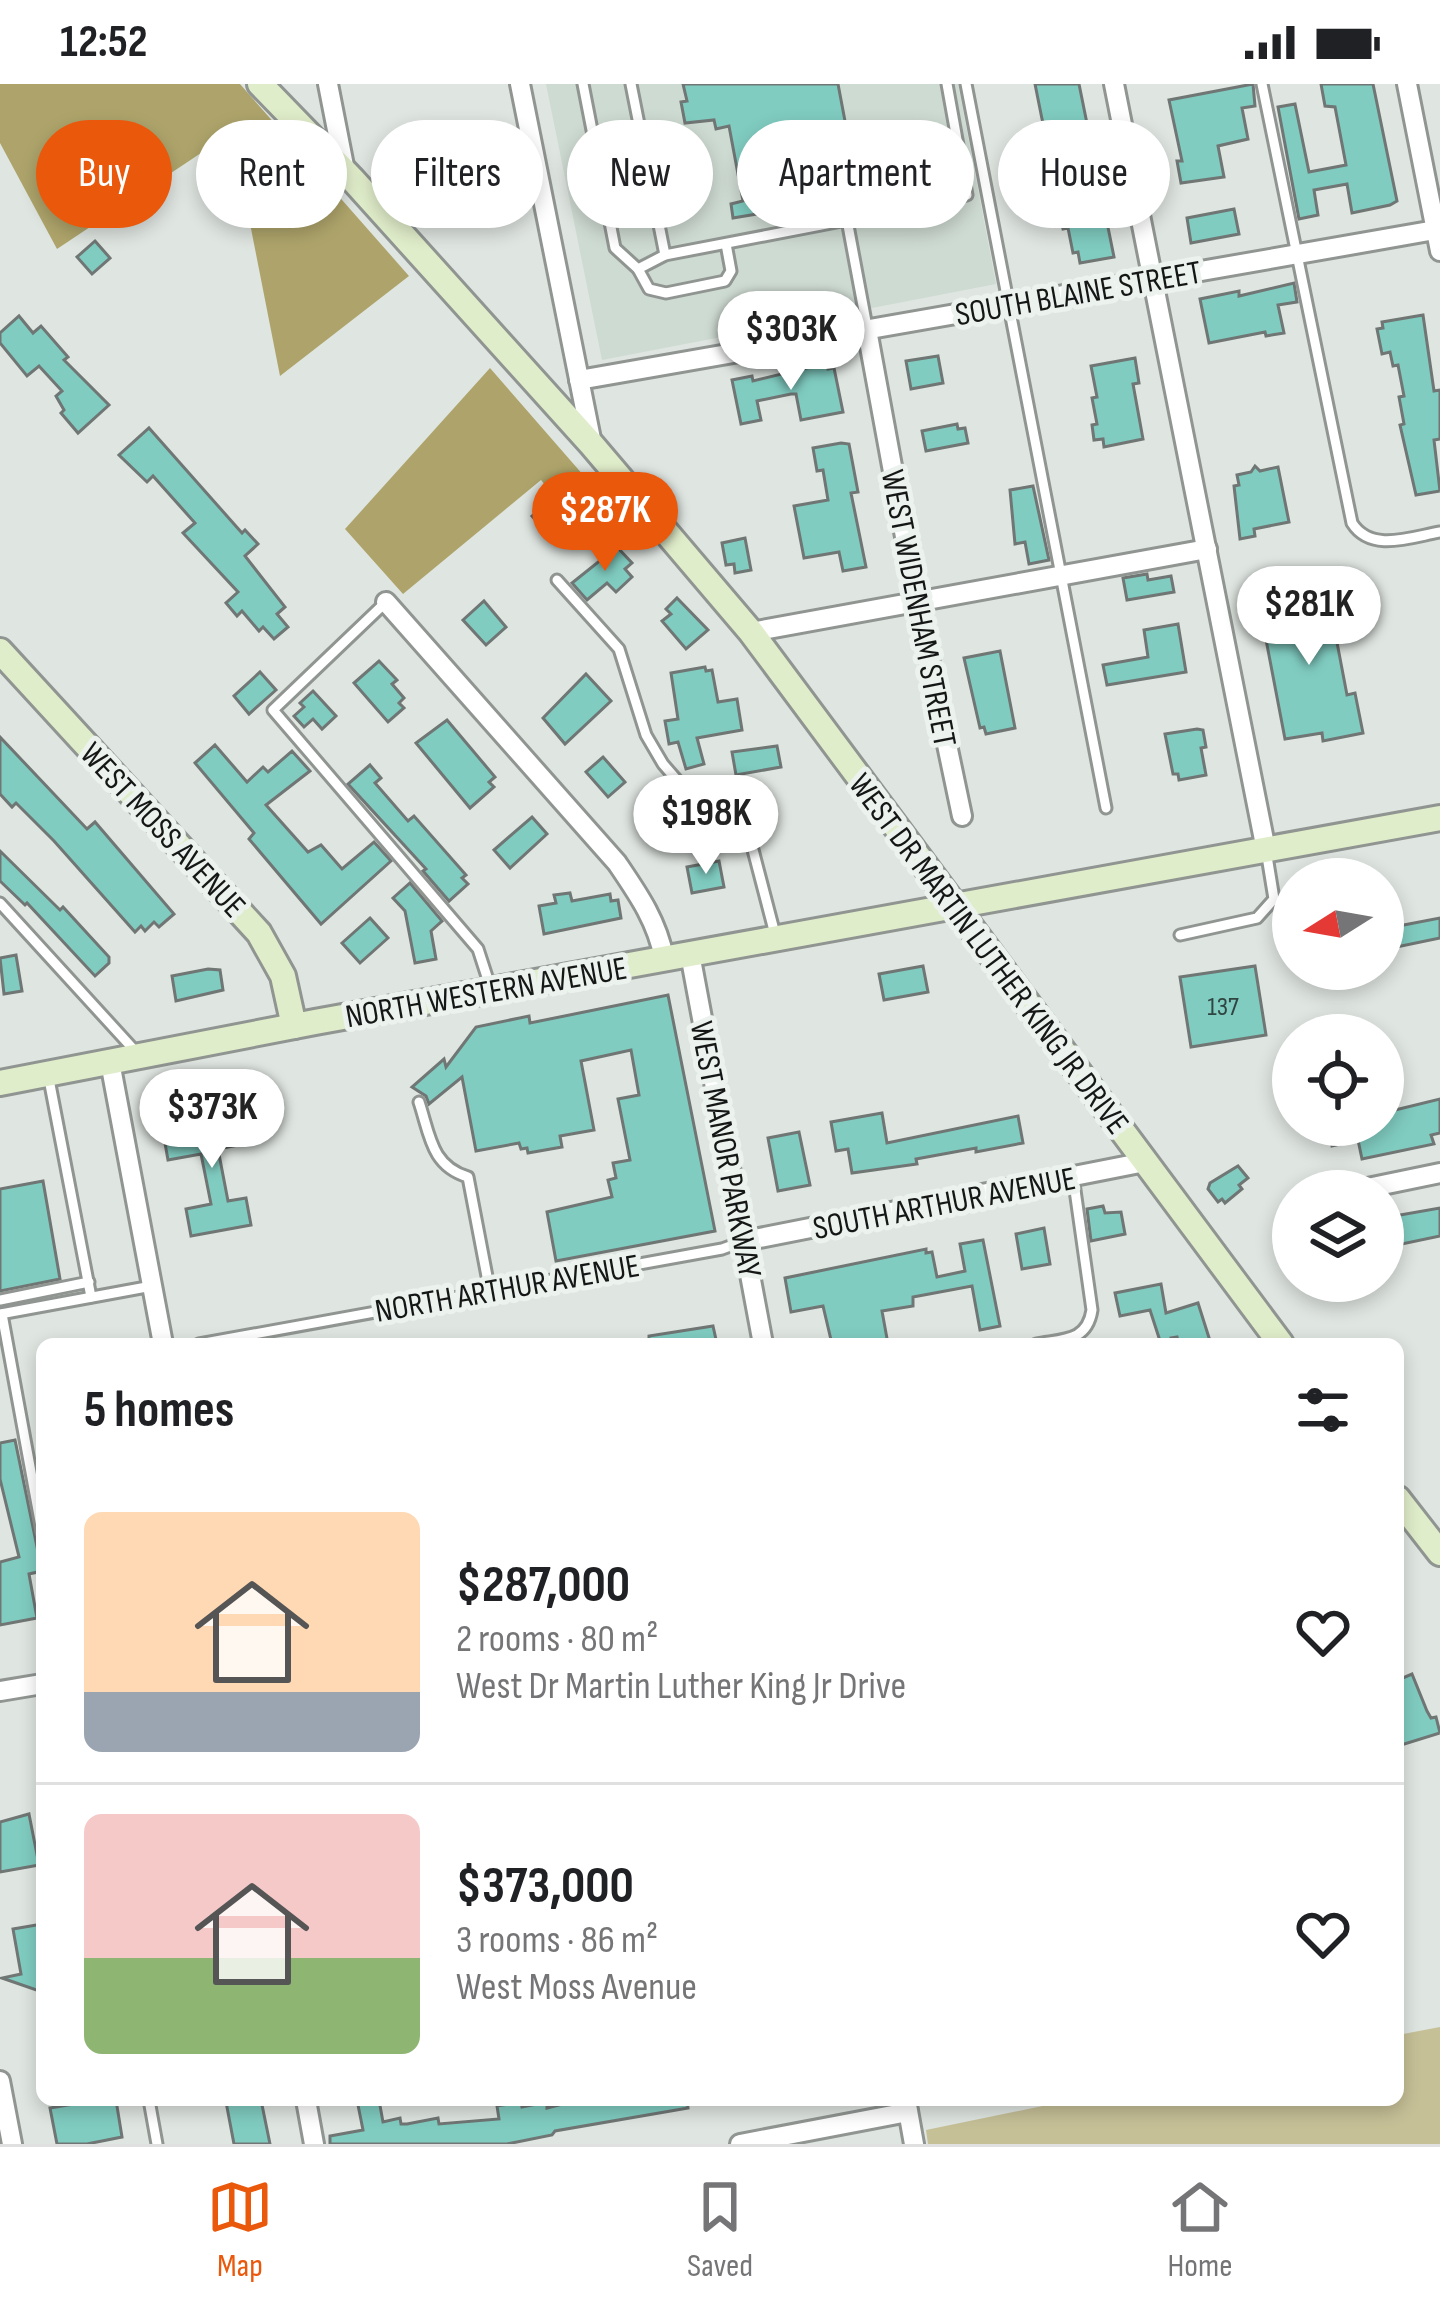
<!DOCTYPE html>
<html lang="en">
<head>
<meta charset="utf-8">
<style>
  body { margin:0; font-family:"Sofia Sans Condensed",sans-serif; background:#f2f2f2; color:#202124; height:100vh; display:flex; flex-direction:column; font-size:45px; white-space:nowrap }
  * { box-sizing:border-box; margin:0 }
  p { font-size:39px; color:#757577 }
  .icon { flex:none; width:66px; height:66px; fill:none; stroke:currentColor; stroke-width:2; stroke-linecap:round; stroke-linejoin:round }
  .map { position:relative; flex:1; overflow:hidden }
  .details { position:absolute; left:36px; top:1254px; width:1368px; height:768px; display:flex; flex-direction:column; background:#fff; border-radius:18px; box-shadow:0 6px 18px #0003 }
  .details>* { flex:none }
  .guide { position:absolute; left:36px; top:36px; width:1368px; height:108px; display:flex; gap:24px }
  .needle { width:78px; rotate:259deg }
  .controls { position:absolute; left:1272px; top:774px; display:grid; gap:24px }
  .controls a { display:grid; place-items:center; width:132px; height:132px; border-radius:50%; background:#fff; box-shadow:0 6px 18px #0003; font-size:60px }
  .price { position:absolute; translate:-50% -102px; padding:0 27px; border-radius:42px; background:#fff; color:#222; font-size:39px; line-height:78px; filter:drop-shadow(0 3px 6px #0008) }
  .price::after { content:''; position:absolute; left:50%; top:72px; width:36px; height:27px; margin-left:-18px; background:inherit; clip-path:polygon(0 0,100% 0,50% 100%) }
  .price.active { background:#ea580c; color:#fff }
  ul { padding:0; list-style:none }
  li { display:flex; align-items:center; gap:36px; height:300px; padding:0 48px }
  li+li { border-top:3px solid #e0e0e0 }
  li span { display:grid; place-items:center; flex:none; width:336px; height:240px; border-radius:18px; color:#555 }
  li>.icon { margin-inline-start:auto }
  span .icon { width:144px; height:144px; fill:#fffc; stroke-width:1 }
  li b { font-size:51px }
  h2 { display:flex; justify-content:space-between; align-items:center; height:144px; padding:0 48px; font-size:51px }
  .tag { padding:0 42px; border-radius:54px; background:#fff; box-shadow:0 6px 18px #0003; font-size:42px; line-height:108px }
  .tag.active { background:#ea580c; color:#fff }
  .status { display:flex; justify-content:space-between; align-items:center; height:84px; padding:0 60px; background:#fff; direction:ltr }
  .status svg { height:33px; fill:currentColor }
  .tab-bar { display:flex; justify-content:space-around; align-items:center; height:168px; border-top:3px solid #e0e0e0; background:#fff; font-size:33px; color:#757577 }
  .tab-bar a { display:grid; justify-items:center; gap:6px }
  .tab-bar .active { color:#ea580c }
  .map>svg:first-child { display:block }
</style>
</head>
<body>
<div class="status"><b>12:52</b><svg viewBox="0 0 49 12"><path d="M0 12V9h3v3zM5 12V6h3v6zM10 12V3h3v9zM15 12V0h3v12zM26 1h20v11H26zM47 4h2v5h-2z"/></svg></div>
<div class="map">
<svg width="1440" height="2060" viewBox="0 0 1440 2060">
  <rect width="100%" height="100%" fill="#dfe5e1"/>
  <polygon fill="#cedbd2" points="546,0 958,0 996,200 602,276"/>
  <polygon fill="#c6c097" points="1440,1943 1440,2060 928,2060 926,2046 1072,2016 1398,2016 1398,1951"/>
  <g fill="#aea46b">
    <polygon points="0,0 240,0 409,192 280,292 245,114 213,61 57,165 0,59"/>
    <polygon points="490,284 625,439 597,466 541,396 403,510 345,445"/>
  </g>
  <g fill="#80ccc1" stroke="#6f7674" stroke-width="3">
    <polygon points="683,0 838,0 859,111 836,115 833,100 796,107 754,115 757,130 733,134 731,120 743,117 729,42 716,45 714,36 685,39 681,18 687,17"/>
    <polygon points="1035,0 1079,0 1114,173 1080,179 1078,168 1073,169 1068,144 1063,145 1059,124 1064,123 1050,50 1046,50 1042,35"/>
    <polygon points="1253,0 1255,22 1242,24 1248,55 1218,62 1224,93 1181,99 1177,77 1182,77 1169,16"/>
    <polygon points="1321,0 1373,0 1397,117 1390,121 1352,129 1347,100 1314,106 1318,131 1299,135 1278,23 1295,20 1309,88 1346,81 1335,23 1325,22"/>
    <polygon points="490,48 496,50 500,69 465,78 461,54"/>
    <polygon points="427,60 431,80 389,90 385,72 389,68"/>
    <polygon points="1234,125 1239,150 1191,159 1187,134"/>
    <polygon points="95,157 110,174 92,190 77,173"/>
    <polygon points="1294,199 1297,218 1278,221 1284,249 1266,252 1265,248 1209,259 1200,215 1239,207 1239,212"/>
    <polygon points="1423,231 1434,307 1440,306 1440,355 1434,356 1440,407 1416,411 1400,341 1404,340 1399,313 1404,312 1398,281 1393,282 1390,268 1382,270 1377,245 1383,244 1382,238"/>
    <polygon points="19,232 33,249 41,242 68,273 64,276 109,321 78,349 61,329 64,326 56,312 62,307 39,282 27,292 0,259 0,249"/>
    <polygon points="938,272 943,299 911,305 906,277"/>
    <polygon points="1135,274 1139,299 1133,300 1143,355 1104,363 1103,355 1094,356 1092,341 1097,340 1092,314 1097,313 1091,282"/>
    <polygon points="827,279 828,285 834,284 843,328 801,336 796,310 791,310 757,317 761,336 741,340 732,296 752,292 753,297"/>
    <polygon points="957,340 958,345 965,344 968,359 926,367 922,347"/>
    <polygon points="149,344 242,449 245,446 258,460 245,472 285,523 277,530 288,543 274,555 263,543 259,547 242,527 237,532 226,519 238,508 183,449 195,439 153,392 147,398 119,371"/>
    <polygon points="841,359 849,360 858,408 851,409 866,483 843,487 839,468 804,474 794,422 828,416 823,386 817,387 813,364"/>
    <polygon points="1255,382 1260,387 1278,383 1289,438 1254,445 1255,452 1240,455 1234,402 1239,401 1237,391 1251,388"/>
    <polygon points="1033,402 1049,476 1029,480 1025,458 1015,460 1010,406"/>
    <polygon points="547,419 568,444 554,456 532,432"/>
    <polygon points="745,454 751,486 735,489 734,480 726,481 722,459"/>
    <polygon points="617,463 632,479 625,485 632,493 616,508 607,499 587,516 572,499"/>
    <polygon points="1147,490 1148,496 1171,492 1174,508 1127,516 1123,494"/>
    <polygon points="1327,506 1347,611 1355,609 1363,649 1323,657 1322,649 1285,655 1259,519"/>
    <polygon points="677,514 708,546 686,565 662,537 671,530 666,525"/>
    <polygon points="484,517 506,543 486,561 463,536"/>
    <polygon points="1178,540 1186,588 1107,601 1103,581 1148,573 1144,546"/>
    <polygon points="1000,567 1015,644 986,650 984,643 980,644 964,574"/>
    <polygon points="379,577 397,596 392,600 404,614 399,619 404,624 388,638 354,599"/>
    <polygon points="705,583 706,587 712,586 718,618 737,615 742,646 697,654 704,680 686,685 678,658 669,660 665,637 678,635 671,589"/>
    <polygon points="260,588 276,606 249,630 234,612"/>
    <polygon points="586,590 611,617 565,660 543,634"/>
    <polygon points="313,607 336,632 322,645 313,635 304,643 294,632 304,623 300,619"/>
    <polygon points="447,636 495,693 489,698 494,703 470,724 416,659"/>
    <polygon points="1197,645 1203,646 1206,663 1201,664 1206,691 1179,696 1178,690 1173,690 1165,650"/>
    <polygon points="0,653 87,745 95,738 174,830 159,843 154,838 145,847 141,842 135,848 54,757 16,719 12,723 0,710"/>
    <polygon points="215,661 247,698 263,683 268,688 292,667 310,687 266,721 308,768 321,761 342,785 374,758 391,777 321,840 249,755 254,749 195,679"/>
    <polygon points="777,662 781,683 736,691 732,668"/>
    <polygon points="603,673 625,698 608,713 586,688"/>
    <polygon points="370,681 381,694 375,699 408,737 414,732 466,791 462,794 468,800 449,817 423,787 426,785 348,700"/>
    <polygon points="532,733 547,750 510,784 494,766"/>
    <polygon points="0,767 60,826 63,823 109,873 109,879 95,892 27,819 25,821 0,797"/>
    <polygon points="719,777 724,803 692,809 687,783"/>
    <polygon points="410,799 442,837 431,847 436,875 415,879 405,827 393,814"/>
    <polygon points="570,809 572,817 610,810 611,817 618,816 621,834 544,850 539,822 556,819 554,811"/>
    <polygon points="370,834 388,854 360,879 342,859"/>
    <polygon points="1440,834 1440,854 1387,865 1383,845"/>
    <polygon points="16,871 22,907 4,910 0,874"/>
    <polygon points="923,882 928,908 884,916 879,890"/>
    <polygon points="1255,882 1266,951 1191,963 1180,893"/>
    <polygon points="208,885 220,886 223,906 176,917 172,892"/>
    <polygon points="668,911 715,1147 556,1177 547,1128 612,1113 608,1096 616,1094 613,1079 630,1076 618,1015 639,1011 631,966 581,977 594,1046 560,1052 562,1063 528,1069 527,1064 521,1065 519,1059 476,1067 462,993 429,1020 426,1012 412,1003 444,975 446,983 476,943 529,932 530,939"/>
    <polygon points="1440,1015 1440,1049 1431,1051 1434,1060 1362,1075 1358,1056 1332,1062 1328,1041 1383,1041 1383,1029"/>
    <polygon points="882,1029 887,1059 1018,1032 1023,1059 976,1068 976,1064 916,1075 917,1080 852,1089 848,1065 836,1067 831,1038"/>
    <polygon points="248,1031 253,1058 218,1065 228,1117 246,1114 251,1141 191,1152 186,1125 211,1120 201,1070 168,1076 163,1048"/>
    <polygon points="799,1048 810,1101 778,1107 768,1054"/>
    <polygon points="1238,1082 1248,1094 1239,1101 1242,1105 1225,1119 1222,1115 1218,1118 1208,1105 1210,1099"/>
    <polygon points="43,1097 60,1195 0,1207 0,1105"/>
    <polygon points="1103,1122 1105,1129 1121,1128 1125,1150 1091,1157 1087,1125"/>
    <polygon points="1440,1124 1440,1152 1383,1164 1383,1134"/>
    <polygon points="1044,1144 1050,1180 1022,1185 1016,1150"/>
    <polygon points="983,1156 1000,1242 980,1246 972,1202 913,1213 913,1222 882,1227 888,1260 832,1260 823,1222 791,1228 785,1194 926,1165 926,1169 932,1168 937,1193 965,1187 960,1160"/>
    <polygon points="1161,1200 1166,1229 1198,1219 1211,1260 1179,1260 1177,1253 1171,1254 1172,1260 1161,1260 1150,1226 1120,1232 1115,1209"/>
    <polygon points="713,1242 717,1260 649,1260 649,1252"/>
    <polygon points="15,1356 42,1487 29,1490 37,1534 0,1541 0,1478 19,1473 0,1395 0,1359"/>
    <polygon points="1412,1590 1427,1627 1431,1634 1436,1633 1440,1649 1398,1662 1398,1596"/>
    <polygon points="29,1730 39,1781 0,1788 0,1738"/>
    <polygon points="42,1840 42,1908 2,1894 21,1890 13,1845"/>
    <polygon points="97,2016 116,2016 122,2053 87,2060 57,2060 50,2024"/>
    <polygon points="236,2016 261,2016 270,2060 234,2060 226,2018"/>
    <polygon points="357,2016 379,2016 383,2038 400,2034 401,2040 407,2040 438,2034 439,2040 499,2035 497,2022 521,2018 522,2023 547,2018 547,2024 578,2016 687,2016 688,2024 555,2047 552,2051 507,2060 330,2060 330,2052 363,2046"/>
  </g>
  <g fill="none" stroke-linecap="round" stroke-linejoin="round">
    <defs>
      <g id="lane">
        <polyline points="583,0 615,164 638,185 649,205 666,209 725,197 731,187 726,160"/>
        <polyline points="631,0 665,171"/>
        <polyline points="966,0 1106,724"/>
        <path d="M1262,0L1352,439C1371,469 1411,453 1440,448"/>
        <polyline points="847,136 967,111 947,0"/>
        <polyline points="638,185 665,171 847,136 867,243"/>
        <polyline points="557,496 619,565 646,651 663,680 710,734 752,762 776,854"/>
        <polyline points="386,518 273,626 478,865 490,902"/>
        <polyline points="0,819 136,968"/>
        <polyline points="1180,851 1257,834 1274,815 1266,766"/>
        <polyline points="48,990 91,1213"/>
        <path d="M419,1018C430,1051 431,1082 468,1093L490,1208"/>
        <polyline points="0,1216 89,1198"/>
        <polyline points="0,1230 152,1202"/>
        <polyline points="2,1230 42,1448"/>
        <polyline points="199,1260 722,1165 744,1157"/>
        <path d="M1036,1260C1063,1255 1087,1258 1092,1226L1073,1092"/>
        <polyline points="149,2016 157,2060"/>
      </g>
      <g id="street">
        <polyline points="328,0 345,87"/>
        <polyline points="520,0 592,360"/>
        <polyline points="1114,0 1266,766"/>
        <polyline points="1407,0 1440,167"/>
        <polyline points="867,246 917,518 962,732"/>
        <polyline points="579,296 1435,146"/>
        <path d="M386,518L617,779C638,810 657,837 664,874"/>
        <polyline points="751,548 1207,465"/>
        <polyline points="690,870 763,1260"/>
        <polyline points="110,978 163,1260"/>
        <polyline points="1353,1107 1440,1089"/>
        <polyline points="744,1157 1145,1078"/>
        <polyline points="0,1607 42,1600"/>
        <polyline points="0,1997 12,2060"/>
        <polyline points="306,2016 314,2060"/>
        <polyline points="907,2021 914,2060"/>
        <polyline points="740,2060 908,2028"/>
      </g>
      <g id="secondary">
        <polyline points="260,0 353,96 592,361 751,548 1281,1260"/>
        <polyline points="0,567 259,849 283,892 294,942"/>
        <polyline points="0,999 315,938 1440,734"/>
        <polyline points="1398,1415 1440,1469"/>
      </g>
    </defs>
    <use href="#lane" stroke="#909592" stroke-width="15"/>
    <use href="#street" stroke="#909592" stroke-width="24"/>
    <use href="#secondary" stroke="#909592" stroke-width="30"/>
    <use href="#lane" stroke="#fff" stroke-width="9"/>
    <use href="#street" stroke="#fff" stroke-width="18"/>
    <use href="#secondary" stroke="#e0edca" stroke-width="24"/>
  </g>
  <g text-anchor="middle" stroke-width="10" stroke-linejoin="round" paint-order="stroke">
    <g font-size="27" fill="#304441">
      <text x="1223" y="931">137</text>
    </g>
    <g font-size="33" fill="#151716" stroke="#ecf2ee">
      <text transform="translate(1078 208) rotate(-10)" y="12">SOUTH BLAINE STREET</text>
      <text transform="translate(920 524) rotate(79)" y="12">WEST WIDENHAM STREET</text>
      <text transform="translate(164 745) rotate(47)" y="12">WEST MOSS AVENUE</text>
      <text transform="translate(990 869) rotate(53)" y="12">WEST DR MARTIN LUTHER KING JR DRIVE</text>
      <text transform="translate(486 907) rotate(-10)" y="12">NORTH WESTERN AVENUE</text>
      <text transform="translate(727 1065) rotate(79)" y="12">WEST MANOR PARKWAY</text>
      <text transform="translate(944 1118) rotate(-11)" y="12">SOUTH ARTHUR AVENUE</text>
      <text transform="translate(507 1203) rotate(-10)" y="12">NORTH ARTHUR AVENUE</text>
    </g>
  </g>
</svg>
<div class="controls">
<a><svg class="needle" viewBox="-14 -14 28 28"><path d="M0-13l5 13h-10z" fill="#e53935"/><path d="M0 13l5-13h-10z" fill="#757577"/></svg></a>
<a><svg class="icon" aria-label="locate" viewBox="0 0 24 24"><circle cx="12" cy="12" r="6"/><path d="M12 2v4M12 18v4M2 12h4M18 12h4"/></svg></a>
<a><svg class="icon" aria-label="layers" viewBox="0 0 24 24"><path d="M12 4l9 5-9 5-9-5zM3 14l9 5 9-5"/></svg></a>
</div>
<b class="price" style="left:791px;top:309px">$303K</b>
<b class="price active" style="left:605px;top:490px">$287K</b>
<b class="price" style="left:1309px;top:584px">$281K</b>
<b class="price" style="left:706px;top:793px">$198K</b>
<b class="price" style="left:212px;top:1087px">$373K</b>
<div class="guide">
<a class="tag active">Buy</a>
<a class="tag">Rent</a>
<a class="tag">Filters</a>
<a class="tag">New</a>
<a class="tag">Apartment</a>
<a class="tag">House</a>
</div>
<section class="details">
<h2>5 homes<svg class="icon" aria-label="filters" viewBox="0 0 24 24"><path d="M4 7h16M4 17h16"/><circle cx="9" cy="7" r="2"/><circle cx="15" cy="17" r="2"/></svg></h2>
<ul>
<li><span style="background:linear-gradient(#ffd9b3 75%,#9aa5b1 0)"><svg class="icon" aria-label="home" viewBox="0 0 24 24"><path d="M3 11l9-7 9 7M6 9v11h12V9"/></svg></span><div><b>$287,000</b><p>2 rooms · 80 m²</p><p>West Dr Martin Luther King Jr Drive</p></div><svg class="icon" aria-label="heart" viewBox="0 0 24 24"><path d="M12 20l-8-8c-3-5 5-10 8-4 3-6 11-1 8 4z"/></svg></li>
<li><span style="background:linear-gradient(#f6c9c9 60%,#8fb573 0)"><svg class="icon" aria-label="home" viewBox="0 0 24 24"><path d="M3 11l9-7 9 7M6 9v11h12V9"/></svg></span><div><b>$373,000</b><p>3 rooms · 86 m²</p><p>West Moss Avenue</p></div><svg class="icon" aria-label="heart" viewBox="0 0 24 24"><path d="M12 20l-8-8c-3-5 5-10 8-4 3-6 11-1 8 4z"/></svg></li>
</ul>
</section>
</div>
<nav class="tab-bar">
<a class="active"><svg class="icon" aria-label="map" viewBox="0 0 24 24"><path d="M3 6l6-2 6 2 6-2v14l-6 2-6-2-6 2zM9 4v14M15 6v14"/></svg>Map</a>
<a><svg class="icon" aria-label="saved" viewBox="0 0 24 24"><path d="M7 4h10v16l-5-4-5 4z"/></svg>Saved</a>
<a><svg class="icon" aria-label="home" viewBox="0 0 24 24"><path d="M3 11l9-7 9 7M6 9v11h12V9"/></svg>Home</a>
</nav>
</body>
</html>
